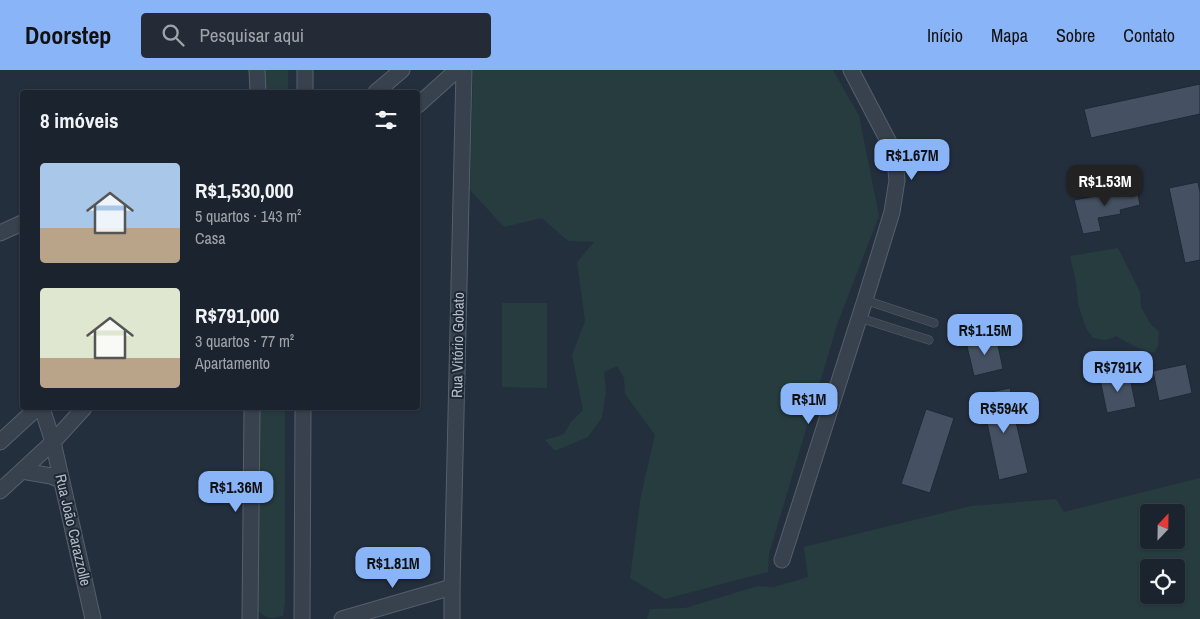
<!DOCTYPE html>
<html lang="pt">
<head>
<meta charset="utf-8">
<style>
  body { margin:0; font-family:"Archivo Narrow",sans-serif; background:#242b36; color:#f1f3f6; height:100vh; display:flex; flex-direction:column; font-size:19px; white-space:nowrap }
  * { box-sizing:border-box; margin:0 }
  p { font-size:16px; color:#a0a4aa }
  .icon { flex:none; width:28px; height:28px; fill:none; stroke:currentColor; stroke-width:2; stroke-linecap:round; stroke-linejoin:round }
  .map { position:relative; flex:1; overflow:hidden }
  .panel { position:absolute; left:20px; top:20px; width:400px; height:320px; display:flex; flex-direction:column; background:#1b232e; border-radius:5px; box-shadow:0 1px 4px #0004,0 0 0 1px #39404a }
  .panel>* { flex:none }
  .needle { width:32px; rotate:22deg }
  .controls { position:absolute; left:1140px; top:434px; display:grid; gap:10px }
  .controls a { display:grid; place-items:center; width:45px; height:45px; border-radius:5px; background:#1b232e; box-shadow:0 1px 4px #0004,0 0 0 1px #39404a; font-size:25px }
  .price { position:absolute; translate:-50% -42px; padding:0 11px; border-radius:10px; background:#8ab4f8; color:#111; font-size:16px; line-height:32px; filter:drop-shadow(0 1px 2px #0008) }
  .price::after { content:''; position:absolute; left:50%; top:30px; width:15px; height:11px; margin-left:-8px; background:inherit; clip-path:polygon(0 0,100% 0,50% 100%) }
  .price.on { background:#222; color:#fff }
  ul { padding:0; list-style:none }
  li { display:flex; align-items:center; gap:15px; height:125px; padding:0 20px }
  li span { display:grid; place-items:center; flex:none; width:140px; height:100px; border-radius:5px; color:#555 }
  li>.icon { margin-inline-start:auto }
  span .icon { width:60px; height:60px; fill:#fffc; stroke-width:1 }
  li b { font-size:21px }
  h2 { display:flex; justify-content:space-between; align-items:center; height:60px; padding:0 20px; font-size:21px }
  header { display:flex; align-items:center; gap:30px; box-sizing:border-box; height:70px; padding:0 25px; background:#8ab4f8; color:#111 }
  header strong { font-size:24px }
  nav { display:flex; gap:28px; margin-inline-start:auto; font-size:18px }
  .search { width:350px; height:45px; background:#242b36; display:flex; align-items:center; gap:12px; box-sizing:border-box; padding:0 18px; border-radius:5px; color:#a0a4aa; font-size:19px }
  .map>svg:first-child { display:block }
</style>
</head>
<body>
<header>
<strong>Doorstep</strong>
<div class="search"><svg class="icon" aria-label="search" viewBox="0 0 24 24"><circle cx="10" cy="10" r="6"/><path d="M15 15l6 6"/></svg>Pesquisar aqui</div>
<nav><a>Início</a><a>Mapa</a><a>Sobre</a><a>Contato</a></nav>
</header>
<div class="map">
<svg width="1200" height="549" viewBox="0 0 1200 549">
  <rect width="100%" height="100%" fill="#242f3e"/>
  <g fill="#263c3f" fill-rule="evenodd">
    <rect x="263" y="0" width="25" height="22"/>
    <polygon points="473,0 833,0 859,46 879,146 837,255 769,484 768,502 665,529 630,508 641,425 655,365 625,324 624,308 617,296 604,302 606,321 602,348 588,367 555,381 545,370 564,364 570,353 583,340 572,285 585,251 577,192 594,172 568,171 542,148 504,157 470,120"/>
    <path d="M1118,178L1140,222L1141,237L1150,253L1159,262L1158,276L1154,283C1140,280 1128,273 1116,266L1106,270L1093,268L1086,258L1078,234L1076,212L1070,186Z"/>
    <polygon points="502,233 547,233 547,318 502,317"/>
    <path d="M260,338H285V532L283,546C269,549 267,549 257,540Z"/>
    <path d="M1200,408V549H647L650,539L685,538L758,516L774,517L808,507L804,477L971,436L1056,429L1064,442ZM1149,442H1176V470H1149ZM1149,498H1176V525H1149Z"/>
  </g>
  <g fill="#455162" stroke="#1f2835">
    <polygon points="1200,14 1200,44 1091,68 1084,39"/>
    <polygon points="1198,112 1200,122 1200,190 1185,193 1169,118"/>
    <polygon points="1136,115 1140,135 1120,140 1121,144 1098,148 1101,161 1083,164 1074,130 1108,124 1108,121"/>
    <polygon points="996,266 1003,299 974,306 966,272"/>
    <polygon points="1186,294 1192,323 1159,331 1153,301"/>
    <polygon points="1129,303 1136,337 1107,343 1100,309"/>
    <polygon points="1010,318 1017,351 1016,352 1028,403 999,410 981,324"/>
    <polygon points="926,339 954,348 930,423 901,414"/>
  </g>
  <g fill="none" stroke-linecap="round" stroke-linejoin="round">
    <defs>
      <g id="service">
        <polyline points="865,230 934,253"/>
        <polyline points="860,248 929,270"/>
      </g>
      <g id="minor">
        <polyline points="257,0 258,22"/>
        <polyline points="305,0 305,22"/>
        <polyline points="376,22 402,0"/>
        <polyline points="418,35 457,0"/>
        <polyline points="0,163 22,153"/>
        <polyline points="42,338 53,372 93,549"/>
        <polyline points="0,372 37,338"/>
        <polyline points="22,401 51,406 61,410"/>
        <polyline points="0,421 53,372 84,338"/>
        <polyline points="782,490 865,230 892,142 897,110 894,82 851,0"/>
        <polyline points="250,549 252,338"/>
        <polyline points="302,549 303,338"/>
        <polyline points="342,549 452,517"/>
        <polyline points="452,549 452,517 464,0"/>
      </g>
    </defs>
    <use href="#service" stroke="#565f6c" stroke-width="9"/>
    <use href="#minor" stroke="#565f6c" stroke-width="17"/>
    <use href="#service" stroke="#38414e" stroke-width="8"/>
    <use href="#minor" stroke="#38414e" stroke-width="15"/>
  </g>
  <g text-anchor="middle" stroke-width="4" stroke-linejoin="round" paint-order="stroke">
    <g font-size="15" fill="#b4bcc9" stroke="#1d2633">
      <text transform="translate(458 275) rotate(-89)" y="5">Rua Vitório Gobato</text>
      <text transform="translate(73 460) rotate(77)" y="5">Rua João Carazzolle</text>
    </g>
  </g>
</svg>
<div class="controls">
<a><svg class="needle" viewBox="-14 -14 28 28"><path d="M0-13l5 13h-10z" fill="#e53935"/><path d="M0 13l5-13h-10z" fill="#a0a4aa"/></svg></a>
<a><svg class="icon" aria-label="locate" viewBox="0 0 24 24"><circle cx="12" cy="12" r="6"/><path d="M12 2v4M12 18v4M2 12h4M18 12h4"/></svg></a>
</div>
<b class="price" style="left:912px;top:111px">R$1.67M</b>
<b class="price on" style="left:1105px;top:137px">R$1.53M</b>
<b class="price" style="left:985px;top:286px">R$1.15M</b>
<b class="price" style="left:1118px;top:323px">R$791K</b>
<b class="price" style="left:809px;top:355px">R$1M</b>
<b class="price" style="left:1004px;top:364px">R$594K</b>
<b class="price" style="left:236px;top:443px">R$1.36M</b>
<b class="price" style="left:393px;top:519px">R$1.81M</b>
<section class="panel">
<h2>8 imóveis<svg class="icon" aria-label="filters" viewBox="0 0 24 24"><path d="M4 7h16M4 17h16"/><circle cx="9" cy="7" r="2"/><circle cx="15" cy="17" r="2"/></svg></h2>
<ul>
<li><span style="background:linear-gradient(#a9c7e8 65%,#b9a48a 0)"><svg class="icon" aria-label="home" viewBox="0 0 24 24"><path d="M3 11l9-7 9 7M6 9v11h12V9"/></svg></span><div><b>R$1,530,000</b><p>5 quartos · 143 m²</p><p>Casa</p></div></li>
<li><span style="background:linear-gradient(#dfe7d0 70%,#b9a48a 0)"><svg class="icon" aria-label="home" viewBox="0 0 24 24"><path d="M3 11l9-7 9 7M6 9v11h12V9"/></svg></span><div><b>R$791,000</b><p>3 quartos · 77 m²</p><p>Apartamento</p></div></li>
</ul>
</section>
</div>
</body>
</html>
